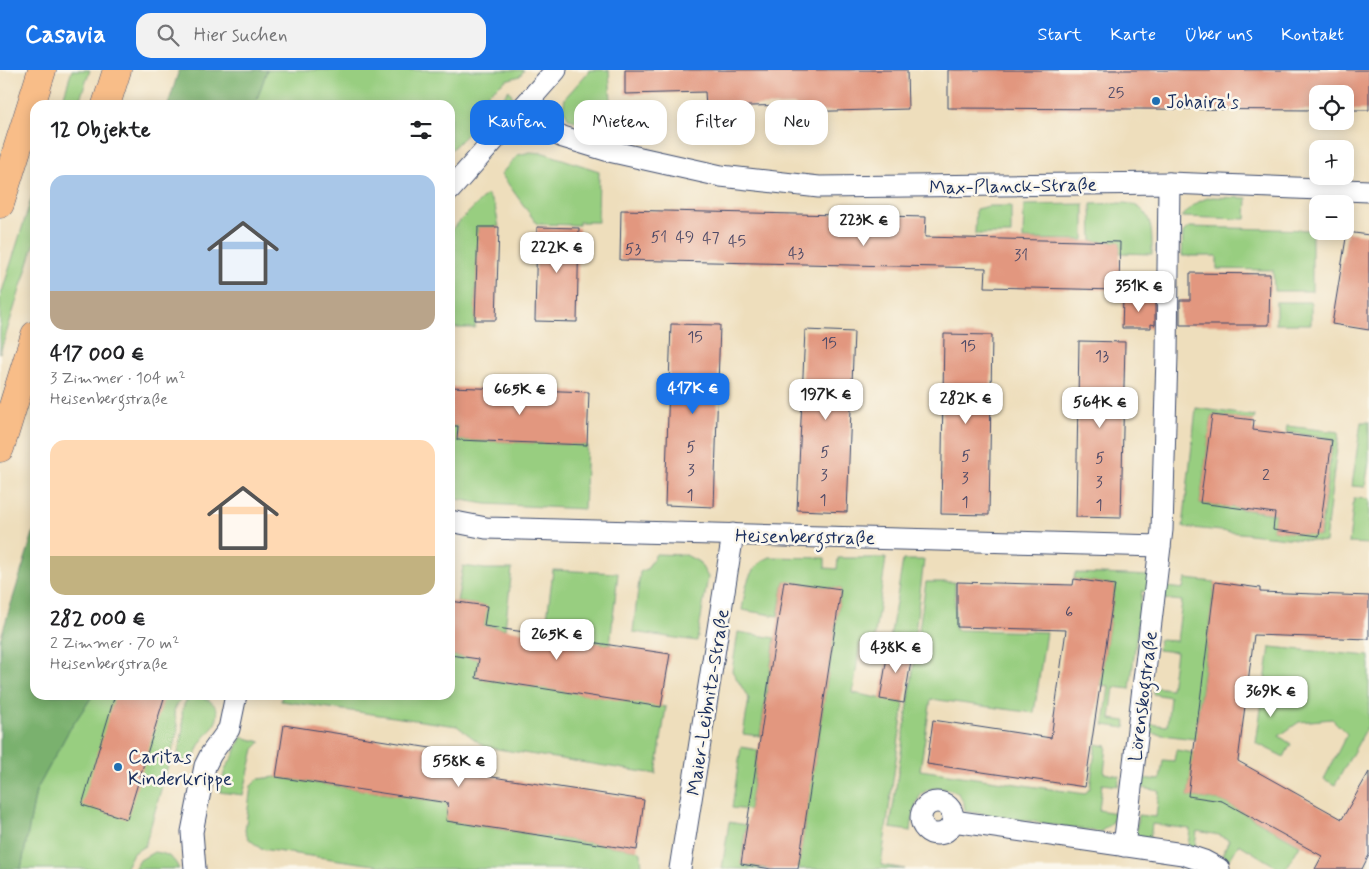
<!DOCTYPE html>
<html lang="de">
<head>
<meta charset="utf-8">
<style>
  body { margin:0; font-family:Mynerve,sans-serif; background:#f2f2f2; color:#202124; height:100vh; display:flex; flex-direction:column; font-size:19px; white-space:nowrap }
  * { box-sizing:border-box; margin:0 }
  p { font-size:16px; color:#757577 }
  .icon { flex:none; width:28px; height:28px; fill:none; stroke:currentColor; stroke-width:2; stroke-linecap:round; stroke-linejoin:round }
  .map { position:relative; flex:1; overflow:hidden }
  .panel { position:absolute; left:30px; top:30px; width:425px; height:600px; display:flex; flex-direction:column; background:#fff; border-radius:15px; box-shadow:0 2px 12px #0003 }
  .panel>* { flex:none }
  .guide { position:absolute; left:470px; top:30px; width:475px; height:45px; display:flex; gap:10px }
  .fabs { position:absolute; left:1309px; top:15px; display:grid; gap:10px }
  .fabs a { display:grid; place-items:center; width:45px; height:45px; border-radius:10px; background:#fff; box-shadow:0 2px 12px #0003; font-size:25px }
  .price { position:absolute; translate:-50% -42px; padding:0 11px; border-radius:10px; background:#fff; color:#222; font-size:16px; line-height:32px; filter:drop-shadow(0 1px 2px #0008) }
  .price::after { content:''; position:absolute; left:50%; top:30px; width:15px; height:11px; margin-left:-8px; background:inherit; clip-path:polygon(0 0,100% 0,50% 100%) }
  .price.on { background:#1a73e8; color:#fff }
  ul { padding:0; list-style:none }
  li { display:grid; align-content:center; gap:10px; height:265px; padding:0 20px }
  li span { display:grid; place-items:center; height:155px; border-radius:15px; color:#555 }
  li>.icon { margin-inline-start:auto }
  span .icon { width:90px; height:90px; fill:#fffc; stroke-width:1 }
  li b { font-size:21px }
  h2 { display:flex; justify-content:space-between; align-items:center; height:60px; padding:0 20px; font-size:21px }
  .pill { padding:0 18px; border-radius:15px; background:#fff; box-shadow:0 2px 12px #0003; font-size:18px; line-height:45px }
  .pill.on { background:#1a73e8; color:#fff }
  header { display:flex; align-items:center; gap:30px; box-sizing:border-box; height:70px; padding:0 25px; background:#1a73e8; color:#fff }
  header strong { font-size:24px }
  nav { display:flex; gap:28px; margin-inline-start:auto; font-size:18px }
  .search { width:350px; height:45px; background:#f2f2f2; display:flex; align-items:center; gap:12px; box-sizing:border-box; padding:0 18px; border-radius:15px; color:#757577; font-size:19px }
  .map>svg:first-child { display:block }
</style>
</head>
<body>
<header>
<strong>Casavia</strong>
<div class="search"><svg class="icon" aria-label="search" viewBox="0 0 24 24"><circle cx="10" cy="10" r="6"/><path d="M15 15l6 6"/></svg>Hier suchen</div>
<nav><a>Start</a><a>Karte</a><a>Über uns</a><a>Kontakt</a></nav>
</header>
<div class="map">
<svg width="1369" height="799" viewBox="0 0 1369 799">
  <rect width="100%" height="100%" fill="#fbf7ec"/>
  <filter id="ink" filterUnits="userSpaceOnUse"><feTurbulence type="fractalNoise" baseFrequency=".02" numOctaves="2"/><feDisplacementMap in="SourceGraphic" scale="10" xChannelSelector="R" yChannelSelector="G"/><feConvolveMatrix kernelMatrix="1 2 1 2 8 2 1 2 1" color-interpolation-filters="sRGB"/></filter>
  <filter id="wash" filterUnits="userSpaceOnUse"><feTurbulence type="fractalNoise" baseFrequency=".0096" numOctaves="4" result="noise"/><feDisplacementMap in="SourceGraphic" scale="20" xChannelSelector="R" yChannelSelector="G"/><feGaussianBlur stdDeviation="1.12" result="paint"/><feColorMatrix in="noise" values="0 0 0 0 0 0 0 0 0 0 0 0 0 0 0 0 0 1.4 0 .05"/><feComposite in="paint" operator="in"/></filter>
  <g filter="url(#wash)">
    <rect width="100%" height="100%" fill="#eedebc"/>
    <g fill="#98ce80" stroke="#5a7e6f">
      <polygon points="72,0 90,0 78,35 61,35"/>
      <polygon points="267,0 524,0 520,6 506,10 486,25 471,60 450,81 450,35 255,35"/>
      <polygon points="590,0 609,0 611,31 600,59 569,49 563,39 565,28"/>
      <polygon points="509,20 515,31 499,51 485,48"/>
      <polygon points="530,82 544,83 599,101 598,152 579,152 579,155 537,154 501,104 518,85"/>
      <polygon points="35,117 35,172 0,283 0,228"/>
      <polygon points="487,124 495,136 499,157 478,157 475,258 450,258 450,161"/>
      <path d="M1212,127L1247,128L1246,149L1182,147C1192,136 1198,130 1212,127Z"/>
      <path d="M1125,133C1153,136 1152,161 1152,184L1120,183V172L1092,171L1091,134Z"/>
      <polygon points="1084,134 1084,170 1023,169 1024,135"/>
      <polygon points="989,136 1011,136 1011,164 975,164 976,139"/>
      <polygon points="1189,157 1312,160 1312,221 1274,221 1273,200 1217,199 1217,186 1182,186 1183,162"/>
      <rect x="1276" y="232" width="35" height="22"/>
      <polygon points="1196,338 1255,346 1254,350 1212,345 1200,433 1275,444 1273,460 1320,466 1333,369 1286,362 1287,356 1339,362 1325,472 1183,457"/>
      <polygon points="1361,352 1369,352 1369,391 1365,417 1352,416"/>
      <polygon points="450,356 458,356 458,370 587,375 584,439 486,434 450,428"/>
      <polygon points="1354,428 1369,429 1369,474 1349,473"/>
      <polygon points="656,484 686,485 699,492 708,507 697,571 633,562 640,502 647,499"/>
      <path d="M770,487L825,488V498L837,499L838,488H886L874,571L860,573L853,623L904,633L881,795L905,799H798L841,519L784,511L778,546L742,540C746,517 746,498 770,487Z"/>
      <polygon points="903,490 924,490 913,579 889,575"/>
      <polygon points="463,496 485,499 512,499 505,559 484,556 486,536 457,532"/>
      <polygon points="553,500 618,503 610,575 545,565"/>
      <polygon points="1075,503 1153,506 1151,522 1142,521 1130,619 1114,617 1110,649 1126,651 1125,658 1104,655 1109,616 1100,615 1115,515 1074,509"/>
      <polygon points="1185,509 1215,512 1196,660 1202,670 1148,663 1149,654 1167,656 1170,627 1153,624 1154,617 1171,619 1176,582 1158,580 1159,570 1177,571 1182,531 1164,529 1166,517 1183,519"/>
      <path d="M926,512H955V560L1046,562L1034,643L931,629L920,700L1085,724L1090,718L1096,674L1107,676L1104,703L1120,706L1118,716L1102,714L1099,740L1115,743L1112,753L1100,762L965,741L964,733L957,722C919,709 915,729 911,761L890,758Z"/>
      <polygon points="738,562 775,568 760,666 743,664 749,629 732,601"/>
      <polygon points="1270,577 1369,586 1369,654 1335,715 1324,709 1347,664 1332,649 1299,652 1279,666 1291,674 1284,687 1256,673 1262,632 1286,635 1288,615 1265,612"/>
      <polygon points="450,585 479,589 476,608 666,637 656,704 485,677 457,656 281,631 282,625 450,625"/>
      <polygon points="93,625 182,625 174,641 178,660 145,776 133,783 125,799 21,799 36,721 68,662"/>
      <path d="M195,627C211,627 224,639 214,655C210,663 202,668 198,677C196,682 195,688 194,693L177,689L183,658L182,641L185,632Z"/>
      <polygon points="241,667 261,672 254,679 243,725 220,722 225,699 234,685"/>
      <polygon points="741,677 758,680 749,740 732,738"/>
      <polygon points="1176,680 1194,683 1188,726 1222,731 1300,775 1286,799 1280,799 1239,774 1230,789 1222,785 1229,770 1219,765 1197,761 1195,777 1188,776 1190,759 1152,754 1150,770 1139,768 1136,762 1138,745 1156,747 1159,721 1142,718 1142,708 1160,710 1163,690 1174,691"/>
      <polygon points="276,707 448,733 446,751 637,780 641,783 642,799 403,799 261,779 249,769 245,761 251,716 258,709"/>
      <polygon points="729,752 746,755 741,794 771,799 722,799"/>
      <path d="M154,782C166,783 174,787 179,799H135L140,790Z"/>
    </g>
    <g fill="#7ab16e" stroke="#4a7066">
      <polygon points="179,0 267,0 255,35 168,35"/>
      <polygon points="35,457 35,625 93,625 68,662 36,721 21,799 0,799 0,570"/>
    </g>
    <g id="blocks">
      <g fill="#e2977f">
        <polygon points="625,0 907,0 908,39 796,42 796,35 706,37 705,22 625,24"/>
        <polygon points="948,0 1369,0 1369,40 1345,40 1345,24 1318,24 1318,40 948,38"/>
        <polygon points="621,140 926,147 925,167 1120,172 1119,220 985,217 986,198 620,190"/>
        <polygon points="478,157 499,157 496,250 475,250"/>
        <polygon points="537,157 579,158 577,252 535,251"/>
        <polygon points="1347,162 1369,165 1369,260 1332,254"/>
        <polygon points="1190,203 1270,204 1269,255 1180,255 1180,230 1190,230"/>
        <polygon points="1123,229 1155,229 1155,255 1151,254 1151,258 1122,258"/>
        <polygon points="671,254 720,255 714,437 665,435"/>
        <polygon points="805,260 854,262 847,442 797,440"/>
        <polygon points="944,264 992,265 989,445 941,444"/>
        <polygon points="1079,271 1125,272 1121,448 1076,447"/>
        <polygon points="450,317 589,322 587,375 457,370 458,356 450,356"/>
        <polygon points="1212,345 1254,350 1253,360 1332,370 1319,466 1273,460 1275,443 1200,433"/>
        <polygon points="1074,509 1115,515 1085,717 927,694 933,650 1051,668 1066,560 957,557 957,512 1073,515"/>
        <polygon points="784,511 841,519 798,799 771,799 741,794"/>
        <polygon points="1215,512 1260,518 1260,522 1369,526 1369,569 1254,565 1238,691 1342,749 1369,702 1369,785 1362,799 1315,799 1322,786 1222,731 1188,726"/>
        <polygon points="450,531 487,536 484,556 670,584 661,637 476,608 479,589 450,585"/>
        <polygon points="889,575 913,579 904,633 880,629"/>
        <polygon points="115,625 165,625 127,749 82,735"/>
        <polygon points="284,655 456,682 453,701 644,730 637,780 446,751 448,733 276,707"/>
      </g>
    </g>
  </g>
  <g filter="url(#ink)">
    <use href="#blocks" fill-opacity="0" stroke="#3b496c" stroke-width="1"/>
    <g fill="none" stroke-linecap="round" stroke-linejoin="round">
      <defs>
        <g id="street">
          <polyline points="521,40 542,57 563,67 609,81 721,106 819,117 1169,113 1369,121"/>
          <polyline points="450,120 556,0"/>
          <polyline points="450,451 486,458 1160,476"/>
          <circle cx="937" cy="748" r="16"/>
          <polyline points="953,751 1183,784 1204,791 1219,799"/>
          <polyline points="1124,776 1162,460 1167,285 1169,113"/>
          <polyline points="195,799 192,762 205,696 211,684 229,659 236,625"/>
          <polyline points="680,799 733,464"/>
        </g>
        <g id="highway">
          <polyline points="106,35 117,0"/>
          <polyline points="0,134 42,0"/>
          <polyline points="0,378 35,265"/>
        </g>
      </defs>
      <use href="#street" stroke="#3b496c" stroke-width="23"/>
      <use href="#highway" stroke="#3b496c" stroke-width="29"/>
      <use href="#street" stroke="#fff" stroke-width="21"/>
      <use href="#highway" stroke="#f8bd88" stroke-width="28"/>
    </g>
  </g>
  <g fill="#1f6fb2" stroke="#fbf7ec" stroke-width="2">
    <circle cx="1156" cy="31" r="5"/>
    <circle cx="118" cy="697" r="5"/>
  </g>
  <g text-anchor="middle" stroke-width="5" stroke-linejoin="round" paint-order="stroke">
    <g font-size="16" fill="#4d4966">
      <text x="1116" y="28">25</text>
      <text x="659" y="172">51</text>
      <text x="685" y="172">49</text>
      <text x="711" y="173">47</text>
      <text x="737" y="176">45</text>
      <text x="633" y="184">53</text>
      <text x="796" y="188">43</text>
      <text x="1021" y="190">31</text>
      <text x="695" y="272">15</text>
      <text x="829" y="278">15</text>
      <text x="968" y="281">15</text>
      <text x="1102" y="291">13</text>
      <text x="691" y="382">5</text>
      <text x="825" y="387">5</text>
      <text x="966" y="391">5</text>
      <text x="1100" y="393">5</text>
      <text x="691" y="405">3</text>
      <text x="824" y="410">3</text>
      <text x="1266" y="410">2</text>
      <text x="965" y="413">3</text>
      <text x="1099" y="417">3</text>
      <text x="690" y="430">1</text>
      <text x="823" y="435">1</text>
      <text x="965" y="437">1</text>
      <text x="1099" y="440">1</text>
      <text x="1069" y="547">6</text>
    </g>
    <g font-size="19" fill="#1b2f5e" stroke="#fbf7ec" text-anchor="start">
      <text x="1166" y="38">Johaira's</text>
      <text x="128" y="693">Caritas<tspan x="128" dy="22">Kinderkrippe</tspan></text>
    </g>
    <g font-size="19" fill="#1b2f5e" stroke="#fbf7ec">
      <text transform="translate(1013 115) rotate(-1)" y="7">Max-Planck-Straße</text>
      <text transform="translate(805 466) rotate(1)" y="7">Heisenbergstraße</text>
      <text transform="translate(1142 626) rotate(-83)" y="7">Lörenskogstraße</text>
      <text transform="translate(707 632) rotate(-81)" y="7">Maier-Leibnitz-Straße</text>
    </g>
  </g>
</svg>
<div class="fabs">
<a><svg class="icon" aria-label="locate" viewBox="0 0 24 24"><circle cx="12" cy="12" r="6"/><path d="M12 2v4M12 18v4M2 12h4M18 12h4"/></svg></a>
<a>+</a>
<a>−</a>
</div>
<b class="price" style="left:864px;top:177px">223K €</b>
<b class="price" style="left:557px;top:204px">222K €</b>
<b class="price" style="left:1139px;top:243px">351K €</b>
<b class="price on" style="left:693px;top:345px">417K €</b>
<b class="price" style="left:520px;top:346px">665K €</b>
<b class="price" style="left:826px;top:351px">197K €</b>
<b class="price" style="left:966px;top:355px">282K €</b>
<b class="price" style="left:1100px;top:359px">564K €</b>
<b class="price" style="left:557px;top:591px">265K €</b>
<b class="price" style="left:896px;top:604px">438K €</b>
<b class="price" style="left:1271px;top:648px">369K €</b>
<b class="price" style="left:459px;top:718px">558K €</b>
<div class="guide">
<a class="pill on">Kaufen</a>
<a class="pill">Mieten</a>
<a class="pill">Filter</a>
<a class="pill">Neu</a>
</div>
<section class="panel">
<h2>12 Objekte<svg class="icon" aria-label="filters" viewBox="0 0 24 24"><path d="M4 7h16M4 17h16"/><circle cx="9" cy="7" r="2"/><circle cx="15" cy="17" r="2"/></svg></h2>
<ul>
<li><span style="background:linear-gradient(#a9c7e8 75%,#b9a48a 0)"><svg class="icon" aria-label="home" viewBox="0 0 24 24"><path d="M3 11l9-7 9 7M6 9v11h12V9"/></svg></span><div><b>417 000 €</b><p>3 Zimmer · 104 m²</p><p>Heisenbergstraße</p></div></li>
<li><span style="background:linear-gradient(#ffd9b3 75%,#c2b280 0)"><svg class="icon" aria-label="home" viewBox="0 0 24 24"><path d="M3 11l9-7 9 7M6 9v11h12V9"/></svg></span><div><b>282 000 €</b><p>2 Zimmer · 70 m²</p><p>Heisenbergstraße</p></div></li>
</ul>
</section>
</div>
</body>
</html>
